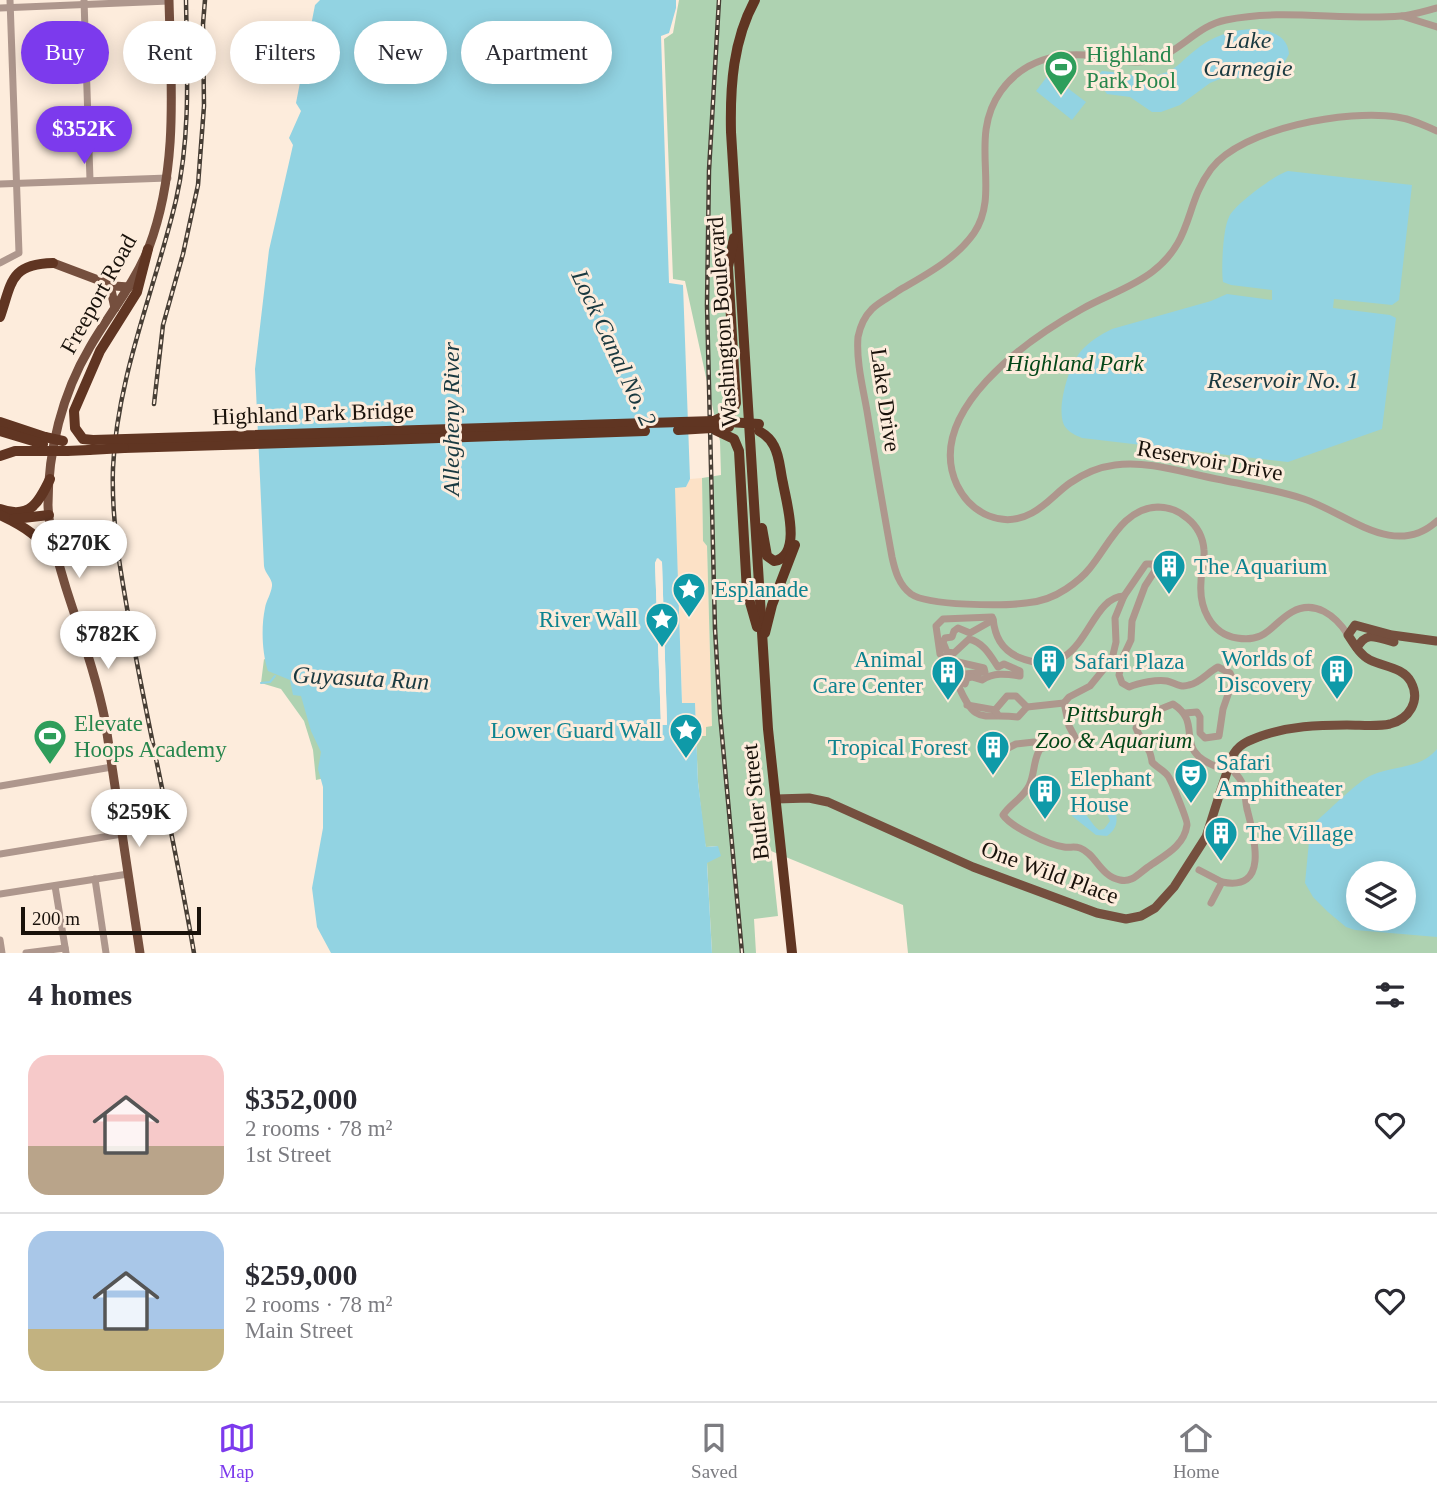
<!DOCTYPE html>
<html lang="en">
<head>
<meta charset="utf-8">
<style>
  body { margin:0; font-family:"Times New Roman",serif; background:#f7f7f7; color:#2b2b33; height:100vh; display:flex; flex-direction:column; font-size:26px; white-space:nowrap }
  * { box-sizing:border-box; margin:0 }
  p { font-size:23px; color:#7c7c81 }
  .icon { flex:none; width:38px; height:38px; fill:none; stroke:currentColor; stroke-width:2; stroke-linecap:round; stroke-linejoin:round }
  .map { position:relative; height:953px; overflow:hidden }
  .sheet { display:flex; flex-direction:column; background:#fff; flex:1 }
  .sheet>* { flex:none }
  .top-card { position:absolute; left:21px; top:21px; width:700px; height:63px; display:flex; gap:14px }
  .buttons { position:absolute; left:1346px; top:861px; display:grid; gap:14px }
  .buttons a { display:grid; place-items:center; width:70px; height:70px; border-radius:50%; background:#fff; box-shadow:0 4px 18px #0003; font-size:35px }
  .scale { position:absolute; left:21px; bottom:18px; width:180px; box-sizing:border-box; padding-left:7px; border:4px solid #19120b; border-top:0; font-size:19px; line-height:24px; white-space:nowrap; color:#19120b; -webkit-text-stroke:5px #fdecdc; paint-order:stroke }
  .price { position:absolute; translate:-50% -60px; padding:0 16px; border-radius:24px; background:#fff; color:#222; font-size:23px; line-height:46px; filter:drop-shadow(0 2px 4px #0008) }
  .price::after { content:''; position:absolute; left:50%; top:42px; width:21px; height:16px; margin-left:-10px; background:inherit; clip-path:polygon(0 0,100% 0,50% 100%) }
  .price.on { background:#7c3aed; color:#fff }
  ul { padding:0; list-style:none }
  li { display:flex; align-items:center; gap:21px; height:175px; padding:0 28px }
  li+li { border-top:2px solid #e1e1e2 }
  li span { display:grid; place-items:center; flex:none; width:196px; height:140px; border-radius:21px; color:#555 }
  li>.icon { margin-inline-start:auto }
  span .icon { width:84px; height:84px; fill:#fffc; stroke-width:1 }
  li b { font-size:30px }
  h2 { display:flex; justify-content:space-between; align-items:center; height:84px; padding:0 28px; font-size:30px }
  .chip { padding:0 24px; border-radius:32px; background:#fff; box-shadow:0 4px 18px #0003; font-size:24px; line-height:63px }
  .chip.on { background:#7c3aed; color:#fff }
  .tab-bar { display:flex; justify-content:space-around; align-items:center; height:98px; border-top:2px solid #e1e1e2; background:#fff; font-size:19px; color:#7c7c81 }
  .tab-bar a { display:grid; justify-items:center; gap:4px }
  .tab-bar .on { color:#7c3aed }
  .map>svg:first-child { display:block }
</style>
</head>
<body>
<div class="map">
<svg width="1437" height="953" viewBox="0 0 1437 953">
  <rect width="100%" height="100%" fill="#fdecdc"/>
  <polygon fill="#fce1c6" points="674,472 686,487 690,479 702,478 703,541 707,546 712,726 706,736 696,736 695,703 686,809"/>
  <g fill="#aed2b1" fill-rule="evenodd">
    <path d="M679,0H1437V953H908L903,905L771,851L778,916L754,919L756,953H712L707,862L718,846L706,847L704,839L698,782L696,736H706V727L712,726L707,546L703,541L702,478L721,475L720,441L685,281L673,279L664,39L673,33ZM1358,873H1404V919H1358Z"/>
    <polygon points="264,659 306,678 317,696 325,778 316,780 313,750 304,721 281,689 261,683"/>
  </g>
  <g fill="#92d3e2" fill-rule="evenodd">
    <path d="M320,0H676V8L669,33L661,36L669,283L683,285L690,479L686,487L675,488L682,703H695L698,782L706,847L718,846L721,856L707,863L712,953H331L317,927L312,888L323,828V787L318,769L321,752L311,731L301,696L293,695L290,680L268,671C262,653 261,627 265,608C266,601 271,594 272,586C273,579 265,574 264,566L255,369L269,250L293,145L289,138L301,111L296,103L315,5ZM658,558L662,562L667,724H661L655,563Z"/>
    <path d="M1257,29C1273,31 1288,37 1289,54L1281,69L1250,79L1231,77L1220,79L1210,83L1180,105L1161,112H1152L1130,97L1107,94L1099,83V74L1102,71C1124,72 1145,81 1167,72C1177,68 1184,59 1193,52C1211,36 1233,29 1257,29Z"/>
    <polygon points="1049,74 1086,102 1072,120 1036,91"/>
    <path d="M1288,171L1412,185L1399,300L1392,305L1334,299L1333,308L1390,315L1396,318L1382,429L1288,462L1082,438C1075,435 1068,432 1064,425C1056,408 1069,365 1081,351C1090,341 1100,335 1112,329L1211,301L1227,294L1272,300V290L1231,285L1223,282C1221,269 1223,228 1229,217C1234,205 1276,174 1288,171Z"/>
    <path d="M1437,749V937L1355,930L1346,927L1328,912L1313,897L1305,883L1310,831L1313,824C1328,812 1356,782 1372,775C1395,765 1421,769 1437,749ZM1404,873V919H1358V873Z"/>
    <path d="M1109,809L1116,814C1118,824 1115,830 1107,836L1096,835L1072,816V812L1081,810C1089,816 1091,824 1099,830L1104,829L1110,821L1106,812Z"/>
  </g>
  <polygon fill="#fdecdc" points="657,558 662,562 667,725 661,725 655,563"/>
  <g fill="none" stroke-linecap="round" stroke-linejoin="round">
    <polyline stroke="#92d3e2" stroke-width="2" points="261,683 270,682 275,676"/>
    <g stroke="#ae978d" stroke-width="7">
      <polyline points="84,0 90,180"/>
      <polyline points="0,8 169,1"/>
      <polyline points="1402,16 1437,27"/>
      <path d="M1437,131C1424,125 1411,119 1397,117C1348,109 1242,128 1211,169C1184,205 1194,240 1152,272C1131,288 1105,296 1082,309C1028,339 923,412 957,485C971,514 1003,529 1032,513C1047,505 1057,492 1070,483C1083,474 1099,467 1115,465C1149,460 1188,474 1222,480C1250,486 1277,490 1304,499C1347,513 1394,560 1437,521"/>
      <polyline points="0,184 168,178"/>
      <polyline points="0,263 19,253 10,0"/>
      <path d="M992,617L943,619L936,626L940,654L945,659L984,668L985,672L965,674L959,687C976,726 982,713 1018,717L1027,707"/>
      <path d="M993,619C995,636 1001,649 1018,657C1087,686 1085,597 1124,596"/>
      <path d="M1348,635C1336,616 1315,599 1292,612C1271,624 1267,643 1237,638C1210,634 1199,606 1201,582C1201,571 1205,560 1204,550C1203,537 1197,526 1187,518C1179,511 1168,507 1158,507C1123,508 1109,545 1090,568C1083,577 1075,583 1066,589C1054,597 1040,602 1026,603C1004,606 928,606 911,594C899,585 895,571 892,557C883,508 875,460 867,411C863,388 856,361 858,337C860,327 865,316 872,309C879,302 890,297 898,291C925,275 955,260 974,233C1002,192 967,138 1001,91C1023,60 1059,51 1095,56C1113,59 1129,64 1147,61C1178,56 1195,26 1226,20C1283,8 1343,21 1401,16C1413,15 1425,11 1437,8"/>
      <path d="M965,684L967,678L972,677L982,680C995,672 1006,674 1020,676V671L1004,664L998,667C990,655 984,643 969,639L954,653L947,652L943,642L945,638L952,637L954,631L958,628L970,633L993,620"/>
      <polyline points="967,705 995,710"/>
      <path d="M1185,713L1197,712L1200,717V733L1205,738L1219,736L1223,709L1233,680L1230,673L1218,667C1208,672 1200,683 1189,685C1180,688 1175,683 1167,681C1158,679 1138,683 1129,687L1122,683L1119,675L1123,657L1131,640L1132,621L1145,586L1156,569L1152,564H1146L1124,596L1115,618L1116,642L1112,659L1090,686L1069,697L1064,703L1069,726L1076,739L1040,749C1033,760 1035,774 1029,786C1022,799 1010,804 1003,815C1011,827 1049,845 1064,847C1070,848 1074,846 1080,848C1096,854 1100,876 1120,880C1132,883 1139,873 1148,867C1163,856 1184,847 1187,825C1188,821 1171,780 1168,776C1164,770 1156,767 1152,762C1152,760 1150,752 1149,751C1146,743 1139,737 1136,728L1143,716L1173,704C1206,725 1169,750 1220,768"/>
      <polyline points="998,715 995,710 1007,696 1016,696 1027,707 1064,703"/>
      <polyline points="1004,750 1016,744 1034,742 1040,749"/>
      <polyline points="0,786 112,767"/>
      <polyline points="0,854 122,834"/>
      <polyline points="1199,870 1222,882"/>
      <polyline points="95,879 106,953"/>
      <polyline points="55,886 66,953"/>
      <polyline points="0,894 128,874"/>
      <path d="M1211,903L1222,882C1270,892 1254,836 1247,809C1244,795 1247,785 1235,773"/>
      <polyline points="0,940 2,953"/>
      <polyline points="26,953 65,948"/>
    </g>
    <g stroke="#754f3e" stroke-width="9">
      <polyline points="53,263 114,286 129,287"/>
      <polyline points="103,282 111,290 115,308"/>
      <path d="M1357,648C1367,630 1377,638 1394,642"/>
      <path d="M1232,757C1238,744 1248,741 1261,736C1290,726 1317,725 1347,725C1361,725 1377,727 1390,724C1409,719 1421,701 1411,682C1403,667 1384,667 1370,660C1360,655 1354,644 1348,635L1355,625L1392,635L1436,641"/>
      <polyline points="776,799 809,798 828,802 973,867 1097,913 1126,919 1141,916 1155,908 1174,887 1206,837 1220,793"/>
      <path d="M140,953L105,720C96,675 80,632 66,588C58,561 49,533 48,505C48,451 62,394 90,347C109,314 135,283 149,247C179,167 171,83 169,0"/>
    </g>
    <g stroke="#603522" stroke-width="10">
      <path d="M755,0C733,40 730,86 731,132L768,729L792,953"/>
      <path d="M0,317C12,282 10,264 53,263"/>
      <polyline points="714,421 732,412 736,403 728,267 734,238"/>
      <polyline points="0,422 45,437"/>
      <polyline points="713,429 734,439 739,451 747,592 757,627"/>
      <polyline points="0,431 43,444"/>
      <path d="M759,431C766,435 771,439 774,446C780,457 780,471 783,483C786,501 803,557 774,561L767,556L762,528"/>
      <polyline points="93,440 83,439 75,428 74,411 100,351 137,292 148,249"/>
      <polyline points="124,448 382,440"/>
      <polyline points="67,451 89,450"/>
      <polyline points="0,456 15,451 42,451"/>
      <path d="M0,509C30,520 39,502 50,479"/>
      <path d="M0,515C28,528 37,536 58,559"/>
      <polyline points="14,519 49,515"/>
      <polyline points="765,633 772,605 795,545"/>
    </g>
    <defs>
      <g id="rail">
        <path d="M186,0C187,67 191,135 176,200C155,289 117,376 113,468C111,525 122,580 132,636C151,742 176,847 194,953"/>
        <polyline points="719,0 709,170 707,305 715,629 720,714 742,953"/>
        <polyline points="154,404 163,325 183,254 198,185 204,106 203,24 205,0"/>
      </g>
    </defs>
    <use href="#rail" stroke="#473e35" stroke-width="4.5"/>
    <use href="#rail" stroke="#fdecdc" stroke-width="2" stroke-dasharray="5" stroke-linecap="butt"/>
    <polyline stroke="#754f3e" stroke-width="9" points="1220,793 1232,757"/>
    <g stroke="#603522" stroke-width="10">
      <polyline points="678,430 729,427"/>
      <polyline points="45,437 63,441"/>
      <polyline points="93,440 714,421 759,424"/>
      <polyline points="382,440 645,431"/>
      <polyline points="89,450 124,448"/>
      <polyline points="42,451 67,451"/>
    </g>
  </g>
  <defs>
    <symbol id="stadium-pin" viewBox="-11 -11 22 30"><path d="M0 17L-7.5 6A9.5 9.5 0 1 1 7.5 6Z" fill="#2e9e5b" stroke="#fdecdc"/><path d="M0-5a6.5 5 0 1 0 0 10a6.5 5 0 1 0 0-10ZM-3.5-1.8h7v3.6h-7Z" fill="#fff"/></symbol>
    <symbol id="building-pin" viewBox="-11 -11 22 30"><path d="M0 17L-7.5 6A9.5 9.5 0 1 1 7.5 6Z" fill="#0f9aa8" stroke="#fdecdc"/><path d="M-4-6H4V6H1V3H-1V6H-4ZM-2.5-4.3h1.7v1.8h-1.7ZM.8-4.3h1.7v1.8H.8ZM-2.5-1h1.7V.8h-1.7ZM.8-1h1.7V.8H.8Z" fill="#fff"/></symbol>
    <symbol id="sight-pin" viewBox="-11 -11 22 30"><path d="M0 17L-7.5 6A9.5 9.5 0 1 1 7.5 6Z" fill="#0f9aa8" stroke="#fdecdc"/><path d="M0-6L1.8-2.2L6-1.7L2.9 1.2L3.7 5.4L0 3.3L-3.7 5.4L-2.9 1.2L-6-1.7L-1.8-2.2Z" fill="#fff"/></symbol>
    <symbol id="theatre-pin" viewBox="-11 -11 22 30"><path d="M0 17L-7.5 6A9.5 9.5 0 1 1 7.5 6Z" fill="#0f9aa8" stroke="#fdecdc"/><path d="M-5-5.5Q0-4 5-5.5V0Q5 5 0 6Q-5 5-5 0ZM-3.3-2.5H-1v1.5H-3.3ZM1-2.5H3.3v1.5H1ZM-2.8 1Q0 5.5 2.8 1Z" fill="#fff"/></symbol>
  </defs>
  <g fill-rule="evenodd">
    <use href="#stadium-pin" x="1042" y="48" width="38" height="52"/>
    <use href="#building-pin" x="1150" y="547" width="38" height="52"/>
    <use href="#sight-pin" x="670" y="570" width="38" height="52"/>
    <use href="#sight-pin" x="643" y="600" width="38" height="52"/>
    <use href="#building-pin" x="1030" y="642" width="38" height="52"/>
    <use href="#building-pin" x="1318" y="652" width="38" height="52"/>
    <use href="#building-pin" x="929" y="653" width="38" height="52"/>
    <use href="#sight-pin" x="667" y="711" width="38" height="52"/>
    <use href="#stadium-pin" x="31" y="717" width="38" height="52"/>
    <use href="#building-pin" x="974" y="728" width="38" height="52"/>
    <use href="#theatre-pin" x="1172" y="756" width="38" height="52"/>
    <use href="#building-pin" x="1026" y="772" width="38" height="52"/>
    <use href="#building-pin" x="1202" y="814" width="38" height="52"/>
  </g>
  <g text-anchor="middle" stroke-width="6" stroke-linejoin="round" paint-order="stroke">
    <g font-size="23" fill="#27864d" stroke="#fdecdc" text-anchor="start">
      <text x="1086" y="62">Highland<tspan x="1086" dy="26">Park Pool</tspan></text>
      <text x="74" y="731">Elevate<tspan x="74" dy="26">Hoops Academy</tspan></text>
    </g>
    <g font-size="23" fill="#19120b" stroke="#fdecdc">
      <text transform="translate(98 294) rotate(-61)" y="8">Freeport Road</text>
      <text transform="translate(722 322) rotate(-94)" y="8">Washington Boulevard</text>
      <text transform="translate(886 400) rotate(82)" y="8">Lake Drive</text>
      <text transform="translate(313 413) rotate(-2)" y="8">Highland Park Bridge</text>
      <text transform="translate(1210 460) rotate(10)" y="8">Reservoir Drive</text>
      <text transform="translate(755 802) rotate(-96)" y="8">Butler Street</text>
      <text transform="translate(1050 872) rotate(20)" y="8">One Wild Place</text>
    </g>
    <g font-size="23" font-style="italic" fill="#034718" stroke="#fdecdc">
      <text x="1075" y="371">Highland Park</text>
      <text x="1114" y="722">Pittsburgh<tspan x="1114" dy="26">Zoo &amp; Aquarium</tspan></text>
    </g>
    <g font-size="23" fill="#0d838f" stroke="#fdecdc" text-anchor="start">
      <text x="1194" y="574">The Aquarium</text>
      <text x="714" y="597">Esplanade</text>
      <text x="638" y="627" text-anchor="end">River Wall</text>
      <text x="1312" y="666" text-anchor="end">Worlds of<tspan x="1312" dy="26">Discovery</tspan></text>
      <text x="923" y="667" text-anchor="end">Animal<tspan x="923" dy="26">Care Center</tspan></text>
      <text x="1074" y="669">Safari Plaza</text>
      <text x="662" y="738" text-anchor="end">Lower Guard Wall</text>
      <text x="968" y="755" text-anchor="end">Tropical Forest</text>
      <text x="1216" y="770">Safari<tspan x="1216" dy="26">Amphitheater</tspan></text>
      <text x="1070" y="786">Elephant<tspan x="1070" dy="26">House</tspan></text>
      <text x="1246" y="841">The Village</text>
    </g>
    <g font-size="24" font-style="italic" fill="#193940" stroke="#fdecdc">
      <text x="1248" y="48">Lake<tspan x="1248" dy="28">Carnegie</tspan></text>
      <text transform="translate(614 348) rotate(65)" y="8">Lock Canal No. 2</text>
      <text x="1283" y="388">Reservoir No. 1</text>
      <text transform="translate(451 419) rotate(-90)" y="8">Allegheny River</text>
      <text transform="translate(361 678) rotate(3)" y="8">Guyasuta Run</text>
    </g>
  </g>
</svg>
<div class="buttons">
<a><svg class="icon" aria-label="layers" viewBox="0 0 24 24"><path d="M12 4l9 5-9 5-9-5zM3 14l9 5 9-5"/></svg></a>
</div>
<div class="scale">200 m</div>
<b class="price on" style="left:84px;top:166px">$352K</b>
<b class="price" style="left:79px;top:580px">$270K</b>
<b class="price" style="left:108px;top:671px">$782K</b>
<b class="price" style="left:139px;top:849px">$259K</b>
<div class="top-card">
<a class="chip on">Buy</a>
<a class="chip">Rent</a>
<a class="chip">Filters</a>
<a class="chip">New</a>
<a class="chip">Apartment</a>
</div>
</div>
<section class="sheet">
<h2>4 homes<svg class="icon" aria-label="filters" viewBox="0 0 24 24"><path d="M4 7h16M4 17h16"/><circle cx="9" cy="7" r="2"/><circle cx="15" cy="17" r="2"/></svg></h2>
<ul>
<li><span style="background:linear-gradient(#f6c9c9 65%,#b9a48a 0)"><svg class="icon" aria-label="home" viewBox="0 0 24 24"><path d="M3 11l9-7 9 7M6 9v11h12V9"/></svg></span><div><b>$352,000</b><p>2 rooms · 78 m²</p><p>1st Street</p></div><svg class="icon" aria-label="heart" viewBox="0 0 24 24"><path d="M12 20l-8-8c-3-5 5-10 8-4 3-6 11-1 8 4z"/></svg></li>
<li><span style="background:linear-gradient(#a9c7e8 70%,#c2b280 0)"><svg class="icon" aria-label="home" viewBox="0 0 24 24"><path d="M3 11l9-7 9 7M6 9v11h12V9"/></svg></span><div><b>$259,000</b><p>2 rooms · 78 m²</p><p>Main Street</p></div><svg class="icon" aria-label="heart" viewBox="0 0 24 24"><path d="M12 20l-8-8c-3-5 5-10 8-4 3-6 11-1 8 4z"/></svg></li>
</ul>
</section>
<nav class="tab-bar">
<a class="on"><svg class="icon" aria-label="map" viewBox="0 0 24 24"><path d="M3 6l6-2 6 2 6-2v14l-6 2-6-2-6 2zM9 4v14M15 6v14"/></svg>Map</a>
<a><svg class="icon" aria-label="saved" viewBox="0 0 24 24"><path d="M7 4h10v16l-5-4-5 4z"/></svg>Saved</a>
<a><svg class="icon" aria-label="home" viewBox="0 0 24 24"><path d="M3 11l9-7 9 7M6 9v11h12V9"/></svg>Home</a>
</nav>
</body>
</html>
